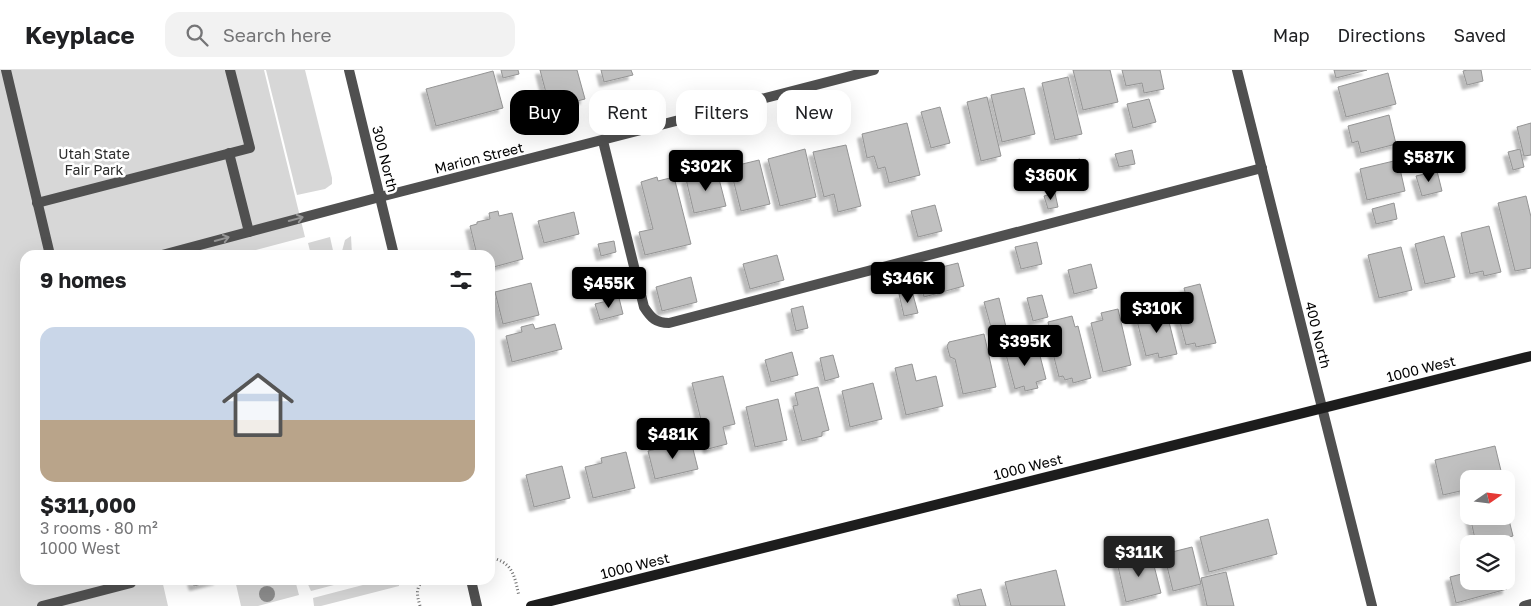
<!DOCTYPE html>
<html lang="en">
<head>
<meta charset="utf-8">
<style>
  body { margin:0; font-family:"Golos Text",sans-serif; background:#f2f2f2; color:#202124; height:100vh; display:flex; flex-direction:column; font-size:19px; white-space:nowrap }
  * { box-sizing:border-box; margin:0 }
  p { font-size:16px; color:#757577 }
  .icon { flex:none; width:28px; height:28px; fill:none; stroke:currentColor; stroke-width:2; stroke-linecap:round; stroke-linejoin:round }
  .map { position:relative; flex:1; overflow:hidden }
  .side { position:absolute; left:20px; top:180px; width:475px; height:335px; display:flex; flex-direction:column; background:#fff; border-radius:15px; box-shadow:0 5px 20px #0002 }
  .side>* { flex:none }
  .top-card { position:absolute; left:510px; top:20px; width:475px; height:45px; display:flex; gap:10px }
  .needle { width:32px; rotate:76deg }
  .tools { position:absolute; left:1460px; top:400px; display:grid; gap:10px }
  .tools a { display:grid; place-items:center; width:55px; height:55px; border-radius:10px; background:#fff; box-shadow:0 5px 20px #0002; font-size:25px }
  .price { position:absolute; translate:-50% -42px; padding:0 11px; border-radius:5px; background:#000; color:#fff; font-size:16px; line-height:32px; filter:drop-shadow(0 1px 2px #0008) }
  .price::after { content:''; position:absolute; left:50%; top:30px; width:15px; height:11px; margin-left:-8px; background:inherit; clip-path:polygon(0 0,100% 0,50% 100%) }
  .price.active { background:#222; color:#fff }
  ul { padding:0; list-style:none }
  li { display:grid; align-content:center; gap:10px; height:265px; padding:0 20px }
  li span { display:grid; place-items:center; height:155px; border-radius:15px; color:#555 }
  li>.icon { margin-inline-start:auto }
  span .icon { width:90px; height:90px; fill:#fffc; stroke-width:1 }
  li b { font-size:21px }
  h2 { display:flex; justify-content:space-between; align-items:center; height:60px; padding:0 20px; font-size:21px }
  .chip { padding:0 18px; border-radius:15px; background:#fff; box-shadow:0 5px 20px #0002; font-size:18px; line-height:45px }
  .chip.active { background:#000; color:#fff }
  header { display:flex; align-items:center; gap:30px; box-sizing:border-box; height:70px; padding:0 25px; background:#fff; border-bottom:1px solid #e0e0e0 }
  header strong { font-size:24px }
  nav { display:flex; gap:28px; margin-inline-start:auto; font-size:18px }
  .search { width:350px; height:45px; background:#f2f2f2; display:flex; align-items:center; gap:12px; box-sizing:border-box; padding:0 18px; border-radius:15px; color:#757577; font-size:19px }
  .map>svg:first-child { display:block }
</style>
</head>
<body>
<header>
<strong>Keyplace</strong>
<div class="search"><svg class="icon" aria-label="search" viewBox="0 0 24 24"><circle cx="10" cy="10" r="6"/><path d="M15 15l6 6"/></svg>Search here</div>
<nav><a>Map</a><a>Directions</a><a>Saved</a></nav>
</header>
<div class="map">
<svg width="1531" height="536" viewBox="0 0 1531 536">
  <defs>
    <filter id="shadow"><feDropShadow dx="-4.5" dy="4.5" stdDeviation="1" flood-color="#0004"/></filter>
  </defs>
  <rect width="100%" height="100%" fill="#fff"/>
  <g fill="#d7d7d7">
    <polygon points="0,0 264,0 305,167 237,185 25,185 25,510 162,510 168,536 0,536"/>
    <polygon points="266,0 305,0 332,108 332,114 325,119 297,125"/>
    <polygon points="351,166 352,185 341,185 345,170"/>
    <polygon points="330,167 334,185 311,185 308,173"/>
    <polygon points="235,510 295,510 299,525 258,536 241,536"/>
    <polygon points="306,510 353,510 311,521"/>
    <polygon points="382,510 399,510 399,516 321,536 314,536 313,528"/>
  </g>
  <g fill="#c0c0c0" stroke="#949494" filter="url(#shadow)">
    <polygon points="501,0 518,0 519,4 503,8"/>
    <polygon points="540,0 577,0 585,29 550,38"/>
    <polygon points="601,0 631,0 633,5 604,12"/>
    <polygon points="1073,0 1110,0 1118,32 1083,40"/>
    <polygon points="1122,0 1160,0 1164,19 1144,23 1142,13 1126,16"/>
    <polygon points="1334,0 1367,0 1336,8"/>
    <polygon points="1467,0 1481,0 1483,11 1467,15 1463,1"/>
    <polygon points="493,1 503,38 436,56 426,19"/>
    <polygon points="1388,3 1396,34 1346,47 1338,17"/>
    <polygon points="1068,7 1082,64 1055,70 1042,13"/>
    <polygon points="1024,18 1035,64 1002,72 991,25"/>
    <polygon points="987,27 1001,86 981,91 967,32"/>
    <polygon points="1149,29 1156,52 1133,58 1127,34"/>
    <polygon points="940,37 950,73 931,78 921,42"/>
    <polygon points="1389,45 1396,74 1361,83 1358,71 1352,73 1348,56"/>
    <polygon points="907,53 920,105 889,113 885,97 878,99 874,86 867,88 862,64"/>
    <polygon points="1531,53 1531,85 1524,86 1517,57"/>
    <polygon points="846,75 861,136 838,142 834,124 824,127 813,82"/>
    <polygon points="805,79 816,127 780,136 768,89"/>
    <polygon points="1520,79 1524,97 1513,100 1508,82"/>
    <polygon points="1132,80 1135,94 1119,97 1115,84"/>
    <polygon points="1080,89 1085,111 1073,114 1067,92"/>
    <polygon points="759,90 770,134 741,141 730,97"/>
    <polygon points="1398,90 1405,121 1367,130 1360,99"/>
    <polygon points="717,101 726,136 694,143 686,109"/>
    <polygon points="1437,101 1442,121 1422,126 1416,106"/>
    <polygon points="657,107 658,111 674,107 691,174 645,185 639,162 653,159 641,112"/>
    <polygon points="1055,123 1058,137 1048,139 1044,126"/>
    <polygon points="1526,126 1531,147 1531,198 1515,201 1498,133"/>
    <polygon points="1394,133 1397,149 1376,154 1372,139"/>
    <polygon points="935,135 942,161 918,167 911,141"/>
    <polygon points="498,141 499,146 512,143 523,189 490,198 490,185 477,185 470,156 477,154 477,152 490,149 489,143"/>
    <polygon points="574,142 579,164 544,173 538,151"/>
    <polygon points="1489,156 1501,202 1484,206 1483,201 1470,204 1461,163"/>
    <polygon points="1444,166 1455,207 1425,214 1415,174"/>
    <polygon points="614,171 616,182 601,186 598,174"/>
    <polygon points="1037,172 1042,194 1021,199 1015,177"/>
    <polygon points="1401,177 1412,220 1379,228 1368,185"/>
    <polygon points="777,185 784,210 750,219 743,194"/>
    <polygon points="958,193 964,216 924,227 918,203"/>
    <polygon points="1091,194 1097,218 1074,224 1068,200"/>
    <polygon points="691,207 697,232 662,241 656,217"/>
    <polygon points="531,213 539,245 503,254 495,222"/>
    <polygon points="1200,214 1216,273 1196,277 1195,273 1186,275 1175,233 1187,230 1184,218"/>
    <polygon points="912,221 918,243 904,246 899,224"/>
    <polygon points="1042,225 1048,247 1033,251 1027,228"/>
    <polygon points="619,228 623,244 600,250 595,234"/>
    <polygon points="999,228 1006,257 992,261 984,232"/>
    <polygon points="803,236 808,258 796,261 791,239"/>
    <polygon points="1118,239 1131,295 1103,302 1091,253 1103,250 1101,243"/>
    <polygon points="1166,240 1177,284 1159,288 1158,283 1146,286 1136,247"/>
    <polygon points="1072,246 1075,257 1078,256 1091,308 1073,313 1072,308 1065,310 1063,306 1059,307 1048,264 1050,263 1048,252"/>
    <polygon points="533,254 535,259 555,254 562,279 512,292 506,266 522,262 521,257"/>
    <polygon points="984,264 996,317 963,324 955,289 950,287 947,276 949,272"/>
    <polygon points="1022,273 1024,282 1038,278 1046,309 1036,312 1038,318 1025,321 1024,316 1015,319 1004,277"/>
    <polygon points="792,282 798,305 771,312 765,290"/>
    <polygon points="833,285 839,307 825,311 820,288"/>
    <polygon points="912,294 916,311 936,306 943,336 906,345 895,298"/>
    <polygon points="723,306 735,354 723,357 727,374 708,379 692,313"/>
    <polygon points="873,313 882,349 850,357 842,321"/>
    <polygon points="818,317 829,360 822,362 822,366 802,371 793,336 798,335 795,323"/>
    <polygon points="778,329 787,370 755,377 746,337"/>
    <polygon points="691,371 698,399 655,409 648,381"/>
    <polygon points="1495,376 1503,409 1469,409 1469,419 1443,425 1435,390"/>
    <polygon points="626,382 635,418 593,428 585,397 602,393 601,388"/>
    <polygon points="562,396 570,428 534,437 526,405"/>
    <polygon points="1506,438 1513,466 1484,474 1476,474 1470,446 1506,446"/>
    <polygon points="1268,449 1277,484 1209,502 1200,467"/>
    <polygon points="1192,477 1201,514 1173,521 1164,484"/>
    <polygon points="1151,484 1161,523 1126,532 1117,492"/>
    <polygon points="1056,500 1065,536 1011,536 1005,512"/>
    <polygon points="1226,502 1234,536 1207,536 1201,508"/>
    <polygon points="1469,502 1469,511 1505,511 1507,519 1456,533 1450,507"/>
    <polygon points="192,510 218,510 194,516"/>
    <polygon points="981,519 986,536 960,536 957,525"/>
  </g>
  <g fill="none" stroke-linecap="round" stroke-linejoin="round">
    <g stroke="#727272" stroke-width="3" stroke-dasharray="1 2.5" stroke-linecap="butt">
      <path d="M490,490L496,489C514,495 515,509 519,526"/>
      <path d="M420,536C417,525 415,518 424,510"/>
    </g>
    <g stroke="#505050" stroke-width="10">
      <polyline points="6,0 50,185"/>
      <path d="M603,71L644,237C651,248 656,253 669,253L1262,98"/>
      <polyline points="229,83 249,162"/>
      <polyline points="37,133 250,78 230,0"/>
      <polyline points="162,185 380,127"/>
      <polyline points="42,536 131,513 130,510"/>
      <polyline points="1524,536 1531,534"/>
    </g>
    <g stroke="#505050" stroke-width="10">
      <polyline points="349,0 394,185"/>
      <polyline points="1237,0 1372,536"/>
      <polyline points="380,127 874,0"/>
      <polyline points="471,510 477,536"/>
    </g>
    <polyline stroke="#1d1d1d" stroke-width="10" points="531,536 1531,286"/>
  </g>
  <circle fill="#8c8c8c" cx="267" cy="524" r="8"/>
  <defs><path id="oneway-shaft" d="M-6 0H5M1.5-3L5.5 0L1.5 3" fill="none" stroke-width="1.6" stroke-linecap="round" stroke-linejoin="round" transform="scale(1.25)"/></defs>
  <g stroke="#969696">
    <use href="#oneway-shaft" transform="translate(296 149) rotate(-15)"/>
    <use href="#oneway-shaft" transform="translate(222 169) rotate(-15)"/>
  </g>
  <g text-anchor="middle" stroke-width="5" stroke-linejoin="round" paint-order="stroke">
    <g font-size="14" fill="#2e2e2e" stroke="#fff">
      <text x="94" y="89">Utah State<tspan x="94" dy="16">Fair Park</tspan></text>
    </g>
    <g font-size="14" fill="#000" stroke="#fff">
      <text transform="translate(479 88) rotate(-14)" y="5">Marion Street</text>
      <text transform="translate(385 89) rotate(76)" y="5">300 North</text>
      <text transform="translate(1318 265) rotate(76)" y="5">400 North</text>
      <text transform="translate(1421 299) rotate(-14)" y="5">1000 West</text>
      <text transform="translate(1028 397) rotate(-14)" y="5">1000 West</text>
      <text transform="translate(635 496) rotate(-14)" y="5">1000 West</text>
    </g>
  </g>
</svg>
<div class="tools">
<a><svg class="needle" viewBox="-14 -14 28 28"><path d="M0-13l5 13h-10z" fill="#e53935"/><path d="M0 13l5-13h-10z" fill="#757577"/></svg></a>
<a><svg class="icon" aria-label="layers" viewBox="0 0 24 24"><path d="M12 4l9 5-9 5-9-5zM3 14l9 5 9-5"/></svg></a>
</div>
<b class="price" style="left:1429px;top:113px">$587K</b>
<b class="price" style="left:706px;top:122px">$302K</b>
<b class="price" style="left:1051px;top:131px">$360K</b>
<b class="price" style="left:908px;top:234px">$346K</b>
<b class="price" style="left:609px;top:239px">$455K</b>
<b class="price" style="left:1157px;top:264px">$310K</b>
<b class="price" style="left:1025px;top:297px">$395K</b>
<b class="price" style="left:673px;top:390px">$481K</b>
<b class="price active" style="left:1139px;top:508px">$311K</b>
<div class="top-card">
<a class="chip active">Buy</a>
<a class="chip">Rent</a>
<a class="chip">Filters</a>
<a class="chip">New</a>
</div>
<section class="side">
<h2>9 homes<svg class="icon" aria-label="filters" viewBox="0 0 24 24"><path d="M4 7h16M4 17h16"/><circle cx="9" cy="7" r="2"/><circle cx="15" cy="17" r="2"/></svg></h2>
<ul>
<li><span style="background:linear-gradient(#c9d6e8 60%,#b9a48a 0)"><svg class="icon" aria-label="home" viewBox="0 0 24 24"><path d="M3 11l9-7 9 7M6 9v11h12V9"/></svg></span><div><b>$311,000</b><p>3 rooms · 80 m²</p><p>1000 West</p></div></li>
</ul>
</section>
</div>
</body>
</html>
